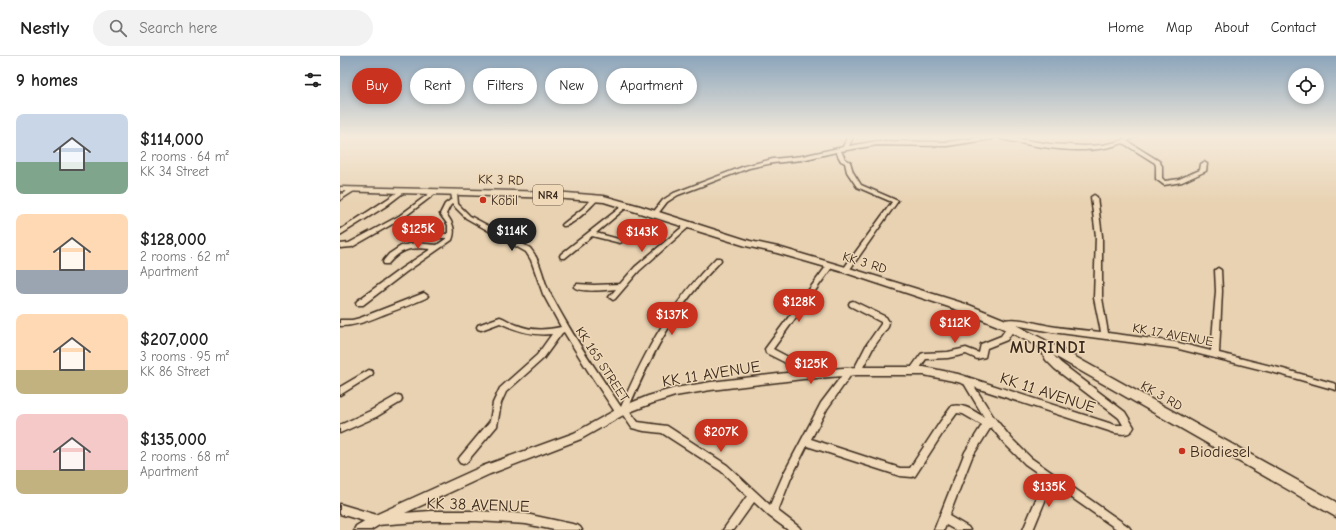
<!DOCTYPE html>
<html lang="en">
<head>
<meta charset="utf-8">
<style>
  body { margin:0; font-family:"Comic Neue",sans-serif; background:#f2f2f2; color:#222; height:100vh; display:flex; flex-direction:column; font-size:15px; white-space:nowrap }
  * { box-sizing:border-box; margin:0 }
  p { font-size:13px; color:#767676 }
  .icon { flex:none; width:22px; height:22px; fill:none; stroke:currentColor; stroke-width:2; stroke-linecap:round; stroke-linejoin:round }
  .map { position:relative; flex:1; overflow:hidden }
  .side { display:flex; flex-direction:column; background:#fff; width:340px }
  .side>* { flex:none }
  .banner { position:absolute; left:12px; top:12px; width:380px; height:36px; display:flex; gap:8px }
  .buttons { position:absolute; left:948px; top:12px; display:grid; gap:8px }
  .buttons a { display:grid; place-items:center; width:36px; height:36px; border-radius:50%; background:#fff; box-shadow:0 2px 6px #0003; font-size:20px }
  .price { position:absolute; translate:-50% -34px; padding:0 9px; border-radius:14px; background:#c8321e; color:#fff; font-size:13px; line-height:26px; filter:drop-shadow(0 1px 2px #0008) }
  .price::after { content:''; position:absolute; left:50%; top:24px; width:12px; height:9px; margin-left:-6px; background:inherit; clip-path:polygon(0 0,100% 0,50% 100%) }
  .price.current { background:#222; color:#fff }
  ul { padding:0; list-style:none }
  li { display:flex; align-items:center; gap:12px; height:100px; padding:0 16px }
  li span { display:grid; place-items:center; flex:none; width:112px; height:80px; border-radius:8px; color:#555 }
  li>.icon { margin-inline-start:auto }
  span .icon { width:48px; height:48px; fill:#fffc; stroke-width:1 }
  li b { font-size:17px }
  h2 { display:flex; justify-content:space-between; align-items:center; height:48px; padding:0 16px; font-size:17px }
  .pill { padding:0 14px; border-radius:18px; background:#fff; box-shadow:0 2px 6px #0003; font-size:14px; line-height:36px }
  .pill.current { background:#c8321e; color:#fff }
  header { display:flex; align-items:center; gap:24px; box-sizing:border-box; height:56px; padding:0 20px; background:#fff; border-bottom:1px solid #e0e0e0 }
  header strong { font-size:19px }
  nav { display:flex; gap:22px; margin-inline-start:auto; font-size:14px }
  .search { width:280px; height:36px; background:#f2f2f2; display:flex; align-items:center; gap:10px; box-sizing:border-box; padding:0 14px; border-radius:22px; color:#767676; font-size:15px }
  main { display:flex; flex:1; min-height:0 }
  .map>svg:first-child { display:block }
</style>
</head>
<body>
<header>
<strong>Nestly</strong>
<div class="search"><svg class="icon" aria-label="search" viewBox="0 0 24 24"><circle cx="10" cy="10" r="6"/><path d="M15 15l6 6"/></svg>Search here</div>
<nav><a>Home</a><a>Map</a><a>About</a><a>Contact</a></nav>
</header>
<main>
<section class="side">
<h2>9 homes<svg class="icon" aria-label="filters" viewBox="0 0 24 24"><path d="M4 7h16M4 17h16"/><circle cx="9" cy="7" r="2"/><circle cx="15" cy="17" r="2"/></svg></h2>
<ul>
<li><span style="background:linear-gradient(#c9d6e8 60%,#7fa58c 0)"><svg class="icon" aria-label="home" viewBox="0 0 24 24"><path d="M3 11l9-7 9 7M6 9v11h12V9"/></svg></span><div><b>$114,000</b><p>2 rooms · 64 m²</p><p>KK 34 Street</p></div></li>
<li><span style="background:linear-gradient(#ffd9b3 70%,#9aa5b1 0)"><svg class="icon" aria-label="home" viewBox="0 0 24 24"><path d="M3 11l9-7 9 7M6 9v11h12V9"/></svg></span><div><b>$128,000</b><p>2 rooms · 62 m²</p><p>Apartment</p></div></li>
<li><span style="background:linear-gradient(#ffd9b3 70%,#c2b280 0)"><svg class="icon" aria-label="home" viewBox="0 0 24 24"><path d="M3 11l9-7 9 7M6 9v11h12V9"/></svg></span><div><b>$207,000</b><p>3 rooms · 95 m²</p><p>KK 86 Street</p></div></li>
<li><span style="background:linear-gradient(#f6c9c9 70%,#c2b280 0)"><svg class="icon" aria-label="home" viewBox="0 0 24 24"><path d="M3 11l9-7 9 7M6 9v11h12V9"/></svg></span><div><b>$135,000</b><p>2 rooms · 68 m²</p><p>Apartment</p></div></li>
</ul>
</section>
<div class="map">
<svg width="996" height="474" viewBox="0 0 996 474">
  <rect width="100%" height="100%" fill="#e8d2b2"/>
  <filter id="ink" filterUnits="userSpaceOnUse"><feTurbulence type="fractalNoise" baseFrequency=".025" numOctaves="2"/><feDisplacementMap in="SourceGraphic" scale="8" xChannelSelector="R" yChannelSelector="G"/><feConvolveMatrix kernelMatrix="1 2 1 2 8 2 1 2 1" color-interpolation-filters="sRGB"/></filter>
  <g filter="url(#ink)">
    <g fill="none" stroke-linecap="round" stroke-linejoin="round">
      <defs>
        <g id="minor">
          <polygon points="507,81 513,81 509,90 537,85 607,86 642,81 655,81 652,83 607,90 537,89 501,95 505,103 510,106 513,116 521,129 558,145 508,216 506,216 503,214 504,212 552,146 517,131 507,116 505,107 501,105 496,96 462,104 433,107 409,112 338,139 327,146 317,159 315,160 312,158 323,144 334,137 405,110 433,103 462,100 503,91"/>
          <path d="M658,81H668L710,88L745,90L762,89L777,86L788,81H796L787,85L819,105L822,110V122L825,125L839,123L860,114L861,108L864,106L867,108L866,115L842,126L824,129L816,123V110L815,107L783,87C746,101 698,91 661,83Z"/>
          <polygon points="12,132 15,134 14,135 0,144 0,139"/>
          <polygon points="61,134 63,135 63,137 46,150 0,179 0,174"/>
          <polygon points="94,134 96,135 96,137 63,162 12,191 0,192 0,188 9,187 59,160"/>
          <path d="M114,134L117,136L118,148L130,160L190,192C200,204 202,218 207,231C210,238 214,244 217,250C236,285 259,318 281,351C306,293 331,247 376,202H380L381,204L380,206C336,250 313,296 288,353L298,366L327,370L387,409L430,449L444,417L481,347L506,314L509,313L512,314L513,316L487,353L471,383L560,412H570L600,366L612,350C624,347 635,356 644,361L622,324L623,322L626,321L629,322L653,360L671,382L691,402L789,471L791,474H778L712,428L693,474H683L705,422L685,408L665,388L651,371L632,401L609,460L628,471L630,474H615L606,469L604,474H594L625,396L642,369L623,358L617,357L606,372L575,420L572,421L560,420L467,390L451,422L438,455L459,471L461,474H448L429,460L414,446L394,474H383L407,440L381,415L322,377L304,375L292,372L283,359L280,360L277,359L248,315L224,276L222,277L203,303L166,336L161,347L157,370L126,407L123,408L120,407L118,404L120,401L150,365L153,347L160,332L197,299L212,278C193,280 177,275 160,267L141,274L138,273L137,271L138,269L160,261C166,263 171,267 177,269C191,275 207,274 221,271L203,238L191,204L186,196L126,162L112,148L110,150L106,158C113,167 116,174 112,184L66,216L23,249H17L16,247L17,245L62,212L91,193C71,191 62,192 48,208H44L43,206L44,204L49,198L61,190L75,187L97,189L107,182L72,181L69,179L74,174H64L61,172C66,169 78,169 83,172L78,177L108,178V169L100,158L105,148L112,143L111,136Z"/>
          <path d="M754,139L757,141L762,180V242L768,277L835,286L871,295L876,235L875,214L878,212L881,214L882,235L879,297L943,313L996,328V334L943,319L835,292L712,276L675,269H671L674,270L675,272L667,284L647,292L645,301L637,303L626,298L608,302L586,303C582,308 578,319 571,316L570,314L571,312L581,298L584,297L608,296L626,292L639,297L641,288L661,280L668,270L671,269H660L659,267L660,265C677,260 694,267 710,270C727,273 744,274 761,276L754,242L756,180L751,141Z"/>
          <path d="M256,140L259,142C253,149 232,171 223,170L222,169L223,168L242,153L254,141Z"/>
          <polygon points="286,147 288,148 288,150 256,177 282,184 283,185 282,186 280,187 252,180 225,202 221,202 220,200 221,198"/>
          <path d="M348,167L351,169L350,170L299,215L275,243L273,244L269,241L276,233C266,234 240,237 234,231L237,228L254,229L280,228L295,211L346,168Z"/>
          <polygon points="488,208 492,208 493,210 433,293 450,302 466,317 467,319 466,321 463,322 460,321 444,306 426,297 425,293"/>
          <path d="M84,237L88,240L86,242C73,248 59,253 45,258C30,264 17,270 0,270V264H12L20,262Z"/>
          <polygon points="513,245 546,261 549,266 548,271 533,292 520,317 517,318 514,317 513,315 527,288 541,268 541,266 510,250 509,248 510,246"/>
          <polygon points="29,314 32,315 33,317 32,319 0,339 0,331"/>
          <polygon points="58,339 61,340 62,343 61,346 36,361 0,377 0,369 30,355"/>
          <polygon points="0,448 37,459 91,455 137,455 186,458 237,469 240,471 242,474 214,474 186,468 137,465 91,465 37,469 0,458"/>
        </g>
        <path id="major" d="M701,284L704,285L712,298L721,307L785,356L794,371C790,380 783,378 775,377L618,326L584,319H517L463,323L371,334L335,340L313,347L287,357L241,383L150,418L41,468L31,474H14L16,470L33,460L143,410L234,377L281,351L308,340L335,332L371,326L463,315L517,311H584L618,318L775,369H783L779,362L715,313L706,304L697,287L698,285Z"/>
        <polygon id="highway" points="0,131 214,136 264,140 300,150 410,185 438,191 509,212 629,249 666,264 705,284 996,446 996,461 697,290 658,270 621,255 503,216 437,197 406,190 264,146 214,142 0,135"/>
      </defs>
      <use href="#minor" stroke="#3b2a1e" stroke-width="3"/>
      <use href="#major" stroke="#3b2a1e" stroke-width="3"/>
      <use href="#highway" stroke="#3b2a1e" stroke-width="3"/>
      <use href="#minor" fill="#efd9b8" fill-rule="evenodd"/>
      <use href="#major" fill="#efd9b8" fill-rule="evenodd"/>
      <use href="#highway" fill="#efd9b8" fill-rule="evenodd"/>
    </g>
  </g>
  <linearGradient id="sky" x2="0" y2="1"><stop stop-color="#8ca5bb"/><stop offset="0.55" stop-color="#f5ebdc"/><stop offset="1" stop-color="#f5ebdc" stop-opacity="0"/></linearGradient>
  <rect width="996" height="147" fill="url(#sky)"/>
  <g fill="#c8321e" stroke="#efd9b8" stroke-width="1.5">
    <circle cx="143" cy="144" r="4"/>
    <circle cx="842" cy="395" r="4"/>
  </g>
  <g text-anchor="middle" stroke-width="3" stroke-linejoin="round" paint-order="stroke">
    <rect fill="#efd9b8" stroke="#715e4c" stroke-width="1" x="193" y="129" width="30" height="20" rx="3"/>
    <g font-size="12" font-weight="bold" fill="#3b2a1e">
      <text x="208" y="143">NR4</text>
    </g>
    <g font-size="13" fill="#3b2a1e" stroke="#efd9b8">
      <text transform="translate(161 123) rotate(2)" y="5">KK 3 RD</text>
      <text transform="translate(525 206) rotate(17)" y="5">KK 3 RD</text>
      <text transform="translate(833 278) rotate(10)" y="5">KK 17 AVENUE</text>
      <text transform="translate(263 308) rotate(57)" y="5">KK 165 STREET</text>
      <text transform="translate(822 339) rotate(30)" y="5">KK 3 RD</text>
    </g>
    <g font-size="13" fill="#3b2a1e" stroke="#efd9b8" text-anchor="start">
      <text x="151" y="149">Kobil</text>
    </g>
    <g font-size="16" fill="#3b2a1e" stroke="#efd9b8">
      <text transform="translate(371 317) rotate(-9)" y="6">KK 11 AVENUE</text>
      <text transform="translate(708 336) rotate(18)" y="6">KK 11 AVENUE</text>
      <text transform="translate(138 448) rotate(2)" y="6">KK 38 AVENUE</text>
    </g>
    <g font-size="16" fill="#3b2a1e" stroke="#efd9b8" text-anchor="start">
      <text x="850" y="401">Biodiesel</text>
    </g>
    <g font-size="17" font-weight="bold" letter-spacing="1" fill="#3b2a1e" stroke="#efd9b8">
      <text x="708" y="297">MURINDI</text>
    </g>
  </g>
</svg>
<div class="buttons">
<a><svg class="icon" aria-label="locate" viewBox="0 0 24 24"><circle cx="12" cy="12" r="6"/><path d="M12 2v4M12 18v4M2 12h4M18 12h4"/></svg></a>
</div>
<b class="price" style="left:78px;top:194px">$125K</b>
<b class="price current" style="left:172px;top:196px">$114K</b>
<b class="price" style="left:302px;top:197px">$143K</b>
<b class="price" style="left:459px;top:267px">$128K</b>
<b class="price" style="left:332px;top:280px">$137K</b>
<b class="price" style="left:615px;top:288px">$112K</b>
<b class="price" style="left:471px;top:329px">$125K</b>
<b class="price" style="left:381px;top:397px">$207K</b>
<b class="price" style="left:709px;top:452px">$135K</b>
<div class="banner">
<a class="pill current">Buy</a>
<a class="pill">Rent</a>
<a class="pill">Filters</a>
<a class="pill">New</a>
<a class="pill">Apartment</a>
</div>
</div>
</main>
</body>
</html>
